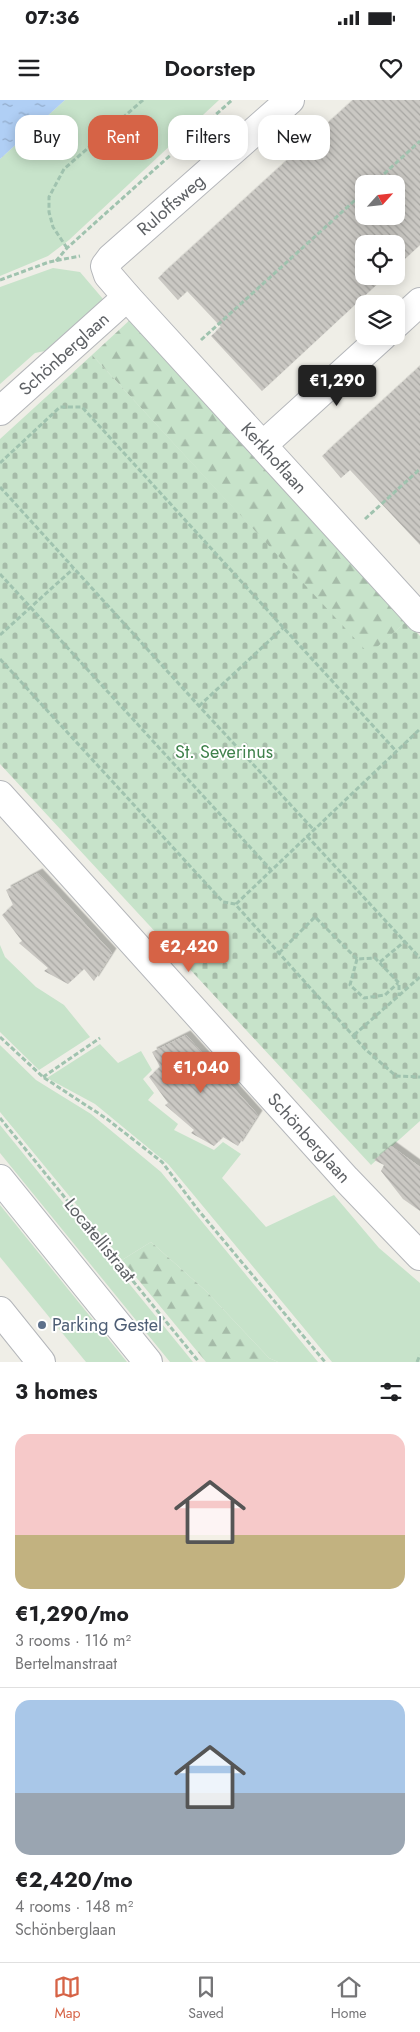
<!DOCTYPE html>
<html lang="en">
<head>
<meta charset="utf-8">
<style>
  body { margin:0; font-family:Jost,sans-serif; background:#f6f6f6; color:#202124; height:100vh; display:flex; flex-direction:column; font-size:19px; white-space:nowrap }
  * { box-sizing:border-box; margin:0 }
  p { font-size:16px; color:#757577 }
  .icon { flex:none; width:28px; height:28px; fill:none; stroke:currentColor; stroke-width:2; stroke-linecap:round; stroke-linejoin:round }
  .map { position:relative; height:1262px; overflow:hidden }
  .sheet { display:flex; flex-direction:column; background:#fff; flex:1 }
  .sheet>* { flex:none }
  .top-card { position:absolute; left:15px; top:15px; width:390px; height:45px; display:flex; gap:10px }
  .needle { width:32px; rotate:63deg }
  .controls { position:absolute; left:355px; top:75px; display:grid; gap:10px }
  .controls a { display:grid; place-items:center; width:50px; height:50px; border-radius:10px; background:#fff; box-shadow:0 2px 12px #0003; font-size:25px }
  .price { position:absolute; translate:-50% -42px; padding:0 11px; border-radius:5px; background:#d66346; color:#fff; font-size:16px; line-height:32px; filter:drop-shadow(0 1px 2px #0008) }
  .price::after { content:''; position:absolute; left:50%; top:30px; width:15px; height:11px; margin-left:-8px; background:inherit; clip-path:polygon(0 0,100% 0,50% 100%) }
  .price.active { background:#222; color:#fff }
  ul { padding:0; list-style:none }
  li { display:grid; align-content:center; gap:10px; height:265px; padding:0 15px }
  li+li { border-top:1px solid #e0e0e0 }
  li span { display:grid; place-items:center; height:155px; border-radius:15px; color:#555 }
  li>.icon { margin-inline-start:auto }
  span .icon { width:90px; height:90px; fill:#fffc; stroke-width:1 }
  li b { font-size:21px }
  h2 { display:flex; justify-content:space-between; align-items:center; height:60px; padding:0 15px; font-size:21px }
  .chip { padding:0 18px; border-radius:15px; background:#fff; box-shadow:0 2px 12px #0003; font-size:18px; line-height:45px }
  .chip.active { background:#d66346; color:#fff }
  .status { display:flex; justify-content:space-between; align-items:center; height:35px; padding:0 25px; background:#fff; direction:ltr }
  .status svg { height:14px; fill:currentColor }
  header { display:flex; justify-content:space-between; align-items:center; height:65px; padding:0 15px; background:#fff; font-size:22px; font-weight:600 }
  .dock { display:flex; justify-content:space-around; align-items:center; height:70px; border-top:1px solid #e0e0e0; background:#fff; font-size:14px; color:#757577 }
  .dock a { display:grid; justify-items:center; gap:2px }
  .dock .active { color:#d66346 }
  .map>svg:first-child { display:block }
</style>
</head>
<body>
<div class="status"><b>07:36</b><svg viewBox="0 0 49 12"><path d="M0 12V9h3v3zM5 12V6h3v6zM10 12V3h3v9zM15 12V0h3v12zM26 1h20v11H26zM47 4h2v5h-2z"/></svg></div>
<header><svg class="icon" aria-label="menu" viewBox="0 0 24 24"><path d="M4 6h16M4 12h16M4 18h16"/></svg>Doorstep<svg class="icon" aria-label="heart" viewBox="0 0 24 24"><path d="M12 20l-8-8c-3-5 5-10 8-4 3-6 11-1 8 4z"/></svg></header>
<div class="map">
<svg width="420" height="1262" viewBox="0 0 420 1262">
  <defs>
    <pattern id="forest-firs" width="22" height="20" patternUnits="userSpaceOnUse" patternTransform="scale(1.25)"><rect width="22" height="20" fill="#c7e3ca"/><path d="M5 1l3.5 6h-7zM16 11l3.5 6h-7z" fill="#a5bba8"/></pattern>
    <pattern id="cemetery-stones" width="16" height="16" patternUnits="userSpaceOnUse" patternTransform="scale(1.25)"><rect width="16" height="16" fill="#c7e3ca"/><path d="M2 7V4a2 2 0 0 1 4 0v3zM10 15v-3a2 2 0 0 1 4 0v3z" fill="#a5bba8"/></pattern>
    <pattern id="water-ripples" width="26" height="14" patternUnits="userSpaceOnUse" patternTransform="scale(1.25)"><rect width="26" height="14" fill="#b0cff5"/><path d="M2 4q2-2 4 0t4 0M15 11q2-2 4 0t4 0" fill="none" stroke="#92abca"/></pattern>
    <pattern id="building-back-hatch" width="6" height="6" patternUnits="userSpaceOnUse" patternTransform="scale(1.25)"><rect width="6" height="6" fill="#cac8c3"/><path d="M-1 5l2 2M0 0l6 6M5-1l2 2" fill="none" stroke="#a7a6a2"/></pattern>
    <filter id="shadow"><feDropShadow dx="4.5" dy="-4.5" stdDeviation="0" flood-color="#0004"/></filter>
  </defs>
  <rect width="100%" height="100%" fill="#efeee7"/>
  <g fill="#c7e3ca">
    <polygon points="65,0 219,0 69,140 48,156 0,176 0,59"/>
    <polygon points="53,168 80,172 103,199 45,251 35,253 0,284 0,187"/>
    <polygon points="0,845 5,857 36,887 64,905 90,937 39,970 0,932"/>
    <polygon points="100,944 118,963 141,951 152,970 143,979 154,993 148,1000 178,1024 174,1030 214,1050 223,1042 241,1054 222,1078 266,1127 334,1095 379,1148 420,1183 420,1262 332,1262 168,1064 95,1004 47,978"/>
    <polygon points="0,945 36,980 91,1014 161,1072 318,1262 278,1262 269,1258 206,1191 151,1142 122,1160 0,1012"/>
    <polygon points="0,1025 193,1262 170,1262 0,1053"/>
    <polygon points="0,1105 127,1262 86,1262 0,1157"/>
  </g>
  <g fill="url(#forest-firs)">
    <polygon points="132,218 407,521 369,555 92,255"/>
    <polygon points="151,1142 206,1191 269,1258 278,1262 206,1262 122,1160"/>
  </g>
  <polygon fill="url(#cemetery-stones)" points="92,255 369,554 407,521 420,536 420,1021 371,1065 0,664 0,339"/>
  <polygon fill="url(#water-ripples)" points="0,0 65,0 0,59"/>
  <g fill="url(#building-back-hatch)" fill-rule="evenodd" filter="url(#shadow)">
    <path d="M353,0H420V145L396,167V144H364V176H386L262,291L211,236L221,227L187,191L178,200L158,178ZM364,84H396V116H364Z"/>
    <polygon points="420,266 420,445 350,370 341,378 322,356"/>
    <polygon points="38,773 112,853 94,881 84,869 68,884 44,871 48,868 19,843 22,841 2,815 13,805 6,790"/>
    <polygon points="186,935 258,1015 238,1046 223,1037 214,1046 191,1033 194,1030 165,1005 168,1003 149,977 160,967 152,952"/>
    <polygon points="391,1046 420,1067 420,1111 403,1099 381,1071 384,1065 374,1060"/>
  </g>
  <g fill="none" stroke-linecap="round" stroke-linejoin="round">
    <defs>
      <g id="street">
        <polyline points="290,0 111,158 105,166 108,175 127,197 420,518"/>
        <polyline points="396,224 420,202"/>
        <polyline points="0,311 127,197"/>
        <polyline points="263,345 383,236"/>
        <polyline points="0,695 346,1079 420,1156"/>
        <polyline points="0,1211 41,1262"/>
      </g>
      <polyline id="secondary" points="0,1079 148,1262"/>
    </defs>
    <use href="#street" stroke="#b4b6ba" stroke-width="30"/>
    <use href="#secondary" stroke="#b5b8bc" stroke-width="30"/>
    <g stroke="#a0c3af" stroke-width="3" stroke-dasharray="5 2.5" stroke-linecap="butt">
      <polyline points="373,84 420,41"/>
      <polyline points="67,148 53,127 49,112 49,97 64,69 143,0"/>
      <polyline points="56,161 67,148 232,0"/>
      <polyline points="0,180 49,162 80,156"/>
      <polyline points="201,240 364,92"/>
      <polyline points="0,363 60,307 82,307 396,651"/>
      <polyline points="0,387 199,606 314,730"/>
      <polyline points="365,419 420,369"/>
      <polyline points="0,474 271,770"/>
      <polyline points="0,535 73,469"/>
      <polyline points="0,559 223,802 235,804 365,949 396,976 420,977"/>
      <polyline points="199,606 283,528"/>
      <polyline points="307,736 420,858"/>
      <polyline points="236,804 420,629"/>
      <polyline points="279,853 315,817 357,859 375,858 399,883 399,896"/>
      <polyline points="357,859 350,885 364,898 385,895 398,883"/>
      <polyline points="380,862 405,841"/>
      <polyline points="354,935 420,877"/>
      <polyline points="0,937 43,977 107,1019 162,1062 199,1111 325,1262"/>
      <polyline points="43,977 100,938"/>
      <polyline points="0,1018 199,1262"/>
      <polyline points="417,1262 420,1255"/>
    </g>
    <use href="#street" stroke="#fff" stroke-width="28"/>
    <use href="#secondary" stroke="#fff" stroke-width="28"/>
  </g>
  <circle fill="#5c6f8a" stroke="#fff" stroke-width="2" cx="42" cy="1225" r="5"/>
  <g text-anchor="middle" stroke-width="4" stroke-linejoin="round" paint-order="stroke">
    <g font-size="18" fill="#5e6165" stroke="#fff">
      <text transform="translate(171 105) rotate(-41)" y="6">Ruloffsweg</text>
      <text transform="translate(64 254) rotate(-42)" y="6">Schönberglaan</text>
      <text transform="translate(274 358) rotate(48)" y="6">Kerkhoflaan</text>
      <text transform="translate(309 1038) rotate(48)" y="6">Schönberglaan</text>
      <text transform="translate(100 1140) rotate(51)" y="6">Locatellistraat</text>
    </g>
    <g font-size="18" fill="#40824c" stroke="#fff">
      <text x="224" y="658">St. Severinus</text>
    </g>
    <g font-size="18" fill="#4e5e75" stroke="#fff" text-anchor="start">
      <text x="52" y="1231">Parking Gestel</text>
    </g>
  </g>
</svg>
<div class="controls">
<a><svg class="needle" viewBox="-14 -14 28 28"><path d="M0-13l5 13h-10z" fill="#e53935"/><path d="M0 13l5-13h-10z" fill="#757577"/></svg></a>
<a><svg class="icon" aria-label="locate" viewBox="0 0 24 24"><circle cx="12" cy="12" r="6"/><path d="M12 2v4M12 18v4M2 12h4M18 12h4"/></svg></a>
<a><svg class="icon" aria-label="layers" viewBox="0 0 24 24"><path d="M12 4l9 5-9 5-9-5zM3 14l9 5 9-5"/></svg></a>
</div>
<b class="price active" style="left:337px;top:307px">€1,290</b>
<b class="price" style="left:189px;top:873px">€2,420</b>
<b class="price" style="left:201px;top:994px">€1,040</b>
<div class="top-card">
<a class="chip">Buy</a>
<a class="chip active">Rent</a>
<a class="chip">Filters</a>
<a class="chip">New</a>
</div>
</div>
<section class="sheet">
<h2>3 homes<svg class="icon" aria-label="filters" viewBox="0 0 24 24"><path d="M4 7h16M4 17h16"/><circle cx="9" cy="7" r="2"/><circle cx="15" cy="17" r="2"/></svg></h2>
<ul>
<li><span style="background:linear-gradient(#f6c9c9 65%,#c2b280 0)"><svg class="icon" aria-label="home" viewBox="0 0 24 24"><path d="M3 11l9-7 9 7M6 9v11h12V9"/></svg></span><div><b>€1,290/mo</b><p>3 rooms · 116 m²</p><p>Bertelmanstraat</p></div></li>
<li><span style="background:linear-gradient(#a9c7e8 60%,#9aa5b1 0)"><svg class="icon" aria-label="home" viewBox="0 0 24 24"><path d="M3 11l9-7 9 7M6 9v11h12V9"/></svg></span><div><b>€2,420/mo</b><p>4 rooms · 148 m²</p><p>Schönberglaan</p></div></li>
</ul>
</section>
<nav class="dock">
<a class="active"><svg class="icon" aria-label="map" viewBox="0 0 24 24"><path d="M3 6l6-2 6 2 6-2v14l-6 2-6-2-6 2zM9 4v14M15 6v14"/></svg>Map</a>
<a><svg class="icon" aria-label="saved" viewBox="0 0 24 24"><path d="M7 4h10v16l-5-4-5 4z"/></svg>Saved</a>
<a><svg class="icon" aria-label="home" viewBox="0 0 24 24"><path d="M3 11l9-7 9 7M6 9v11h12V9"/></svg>Home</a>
</nav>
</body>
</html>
